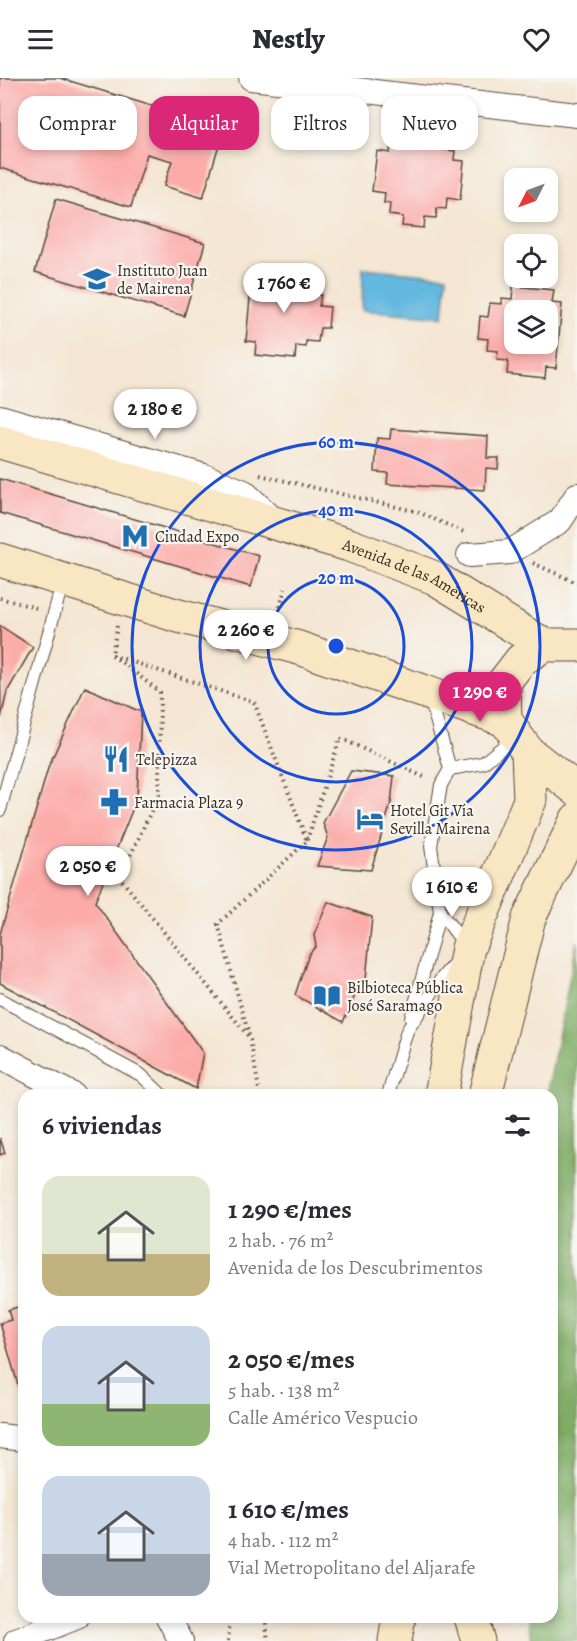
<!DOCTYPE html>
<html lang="es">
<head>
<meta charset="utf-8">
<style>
  body { margin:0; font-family:Alegreya,serif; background:#f2f2f3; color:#2b2b33; height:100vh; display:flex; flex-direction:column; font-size:22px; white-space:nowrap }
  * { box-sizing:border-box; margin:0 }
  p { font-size:20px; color:#7c7c81 }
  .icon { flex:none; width:33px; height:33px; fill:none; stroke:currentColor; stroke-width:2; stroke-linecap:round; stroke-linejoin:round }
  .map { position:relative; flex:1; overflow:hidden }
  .sheet { position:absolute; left:18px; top:1011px; width:540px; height:534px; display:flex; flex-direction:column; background:#fff; border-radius:18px; box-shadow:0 3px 9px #0003 }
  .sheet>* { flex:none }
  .guide { position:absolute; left:18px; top:18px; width:542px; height:54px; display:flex; gap:12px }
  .needle { width:39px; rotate:228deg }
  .controls { position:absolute; left:504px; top:90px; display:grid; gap:12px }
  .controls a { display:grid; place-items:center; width:54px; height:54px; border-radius:12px; background:#fff; box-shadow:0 3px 9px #0003; font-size:30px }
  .price { position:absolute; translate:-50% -51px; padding:0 14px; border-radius:21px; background:#fff; color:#222; font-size:20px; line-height:39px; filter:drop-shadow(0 2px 3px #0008) }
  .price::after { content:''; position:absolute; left:50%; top:36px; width:18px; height:14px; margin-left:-9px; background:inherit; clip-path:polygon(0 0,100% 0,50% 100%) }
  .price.on { background:#db2777; color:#fff }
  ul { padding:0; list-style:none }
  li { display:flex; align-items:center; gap:18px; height:150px; padding:0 24px }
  li span { display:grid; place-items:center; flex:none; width:168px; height:120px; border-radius:18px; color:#555 }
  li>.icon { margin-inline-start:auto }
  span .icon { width:72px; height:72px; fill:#fffc; stroke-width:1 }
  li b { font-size:26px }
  h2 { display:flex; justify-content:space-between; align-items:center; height:72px; padding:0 24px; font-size:26px }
  .chip { padding:0 21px; border-radius:18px; background:#fff; box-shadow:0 3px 9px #0003; font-size:21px; line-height:54px }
  .chip.on { background:#db2777; color:#fff }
  header { display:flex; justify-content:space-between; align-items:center; height:78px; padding:0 24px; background:#fff; font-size:27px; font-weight:800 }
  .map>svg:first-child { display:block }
</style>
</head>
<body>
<header><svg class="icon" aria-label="menu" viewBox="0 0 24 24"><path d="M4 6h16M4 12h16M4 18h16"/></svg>Nestly<svg class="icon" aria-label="heart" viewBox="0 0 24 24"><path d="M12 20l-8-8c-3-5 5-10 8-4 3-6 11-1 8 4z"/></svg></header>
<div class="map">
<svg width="577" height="1563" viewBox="0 0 577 1563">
  <rect width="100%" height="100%" fill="#f6f6f2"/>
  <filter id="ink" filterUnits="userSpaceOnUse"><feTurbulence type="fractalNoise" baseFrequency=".0167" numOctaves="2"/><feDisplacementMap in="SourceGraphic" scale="12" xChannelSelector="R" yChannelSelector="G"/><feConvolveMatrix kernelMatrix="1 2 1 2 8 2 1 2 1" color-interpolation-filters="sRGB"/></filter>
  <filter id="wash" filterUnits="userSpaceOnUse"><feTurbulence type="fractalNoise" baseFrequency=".008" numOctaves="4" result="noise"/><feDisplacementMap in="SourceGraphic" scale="24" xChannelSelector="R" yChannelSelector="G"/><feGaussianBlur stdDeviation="1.35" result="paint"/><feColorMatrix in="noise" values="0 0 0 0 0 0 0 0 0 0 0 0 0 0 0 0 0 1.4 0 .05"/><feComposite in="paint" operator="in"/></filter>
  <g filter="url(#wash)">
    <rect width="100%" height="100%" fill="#f4e6d2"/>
    <polygon fill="#80ad66" stroke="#5e6c42" stroke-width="1.5" points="577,863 577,1563 531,1563 528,1539 552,1539 552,1017 547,1017"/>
    <polygon fill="#63b8df" stroke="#4f717e" stroke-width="1.5" points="363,190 447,198 443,239 362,232"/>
    <g id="blocks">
      <g fill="#fcaba8" fill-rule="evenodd">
        <polygon points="0,0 60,0 224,50 203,120 164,108 172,83 147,76 131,129 0,90"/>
        <polygon points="391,65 455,73 454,82 464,83 460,122 447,120 446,131 437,130 436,140 425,139 424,150 402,148 403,139 389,137 390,125 384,125 385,115 372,113 377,73 390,75"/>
        <polygon points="56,121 205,165 184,238 35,194"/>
        <polygon points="263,189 301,193 300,206 311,207 310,216 321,217 319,228 330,229 328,250 320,250 318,264 306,263 306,269 296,268 295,281 255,277 256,264 246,263 252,198 262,200"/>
        <path d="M513,208L554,212L552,225L562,226L556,290L546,289L545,300L507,296L508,283L497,282L498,273L487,272L488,261L478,260L480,238L488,239L490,225L502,226V220L512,221ZM514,232H548V266H514Z"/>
        <polygon points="391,351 488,358 487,380 499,380 498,391 486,390 485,412 387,406 388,395 375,394 377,360 390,361"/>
        <polygon points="0,401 259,478 251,509 0,435"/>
        <polygon points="0,548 33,569 7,614 1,640"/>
        <polygon points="85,609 141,634 137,720 95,824 203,975 196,1011 0,905 0,856 49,687"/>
        <polygon points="351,693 394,698 391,725 371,792 317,788 328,759 323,745"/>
        <polygon points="328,824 372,839 366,901 356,915 343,944 295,917 309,876 316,868 314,857"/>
        <polygon points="0,1060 5,1075 0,1077"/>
        <polygon points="24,1227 24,1313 20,1314 0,1245 11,1242 8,1232"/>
      </g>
    </g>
  </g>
  <g filter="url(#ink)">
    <use href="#blocks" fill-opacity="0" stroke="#574639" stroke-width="1.5"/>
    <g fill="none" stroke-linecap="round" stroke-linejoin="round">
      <defs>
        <g id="lane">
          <polyline points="430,620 450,691 441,707 431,768 440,834 465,867"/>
          <polyline points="450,691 483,685 515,659"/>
          <polyline points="0,732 63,503"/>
          <polyline points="0,921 141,997 162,1017"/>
          <polyline points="411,940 440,834"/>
          <polyline points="388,1017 407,953 441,901 457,882"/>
        </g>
        <g id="street">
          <polyline points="251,0 577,37"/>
          <polyline points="0,339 204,398 244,414 275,443"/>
          <polyline points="469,477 510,474 560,443 577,417"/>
          <polyline points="0,978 73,1017"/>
          <polyline points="0,1358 24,1361"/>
          <polyline points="168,1539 181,1563"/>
          <polyline points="16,1563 77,1539"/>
        </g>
        <g id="secondary">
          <path id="s1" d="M0,364L349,467L435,500L544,567"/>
          <polyline points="0,482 175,537 299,570 505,642"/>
          <polyline points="577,567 544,567 521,582 504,604 505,642 528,674 577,712"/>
          <polyline points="441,1017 468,870 530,722 528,674"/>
          <polyline points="485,1017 529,840 577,741"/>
          <polyline points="471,1539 478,1563"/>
          <polyline points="395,1563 399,1539"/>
        </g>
      </defs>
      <use href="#lane" stroke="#574639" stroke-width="14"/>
      <use href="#street" stroke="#574639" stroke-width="26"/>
      <use href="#secondary" stroke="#574639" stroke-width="35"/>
      <g stroke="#574639" stroke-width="4" stroke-dasharray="1.5 4.5" stroke-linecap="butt">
        <polyline points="260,397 418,434 466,455"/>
        <polyline points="533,485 577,505"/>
        <polyline points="0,520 40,531"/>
        <polyline points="280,529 285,511"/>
        <polyline points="117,548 112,577 160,614 159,716 120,800 249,959"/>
        <polyline points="112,577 254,624 307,763 218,846 250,961 260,1017"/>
        <polyline points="307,762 340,660 426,700"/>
        <polyline points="265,1539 268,1563"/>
        <polyline points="228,1563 230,1543 241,1539"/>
      </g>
      <use href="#lane" stroke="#fff" stroke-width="12"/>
      <use href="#street" stroke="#fff" stroke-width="24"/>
      <use href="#secondary" stroke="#f9e7c3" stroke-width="33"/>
    </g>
  </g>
  <g fill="none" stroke="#1d4ed8" stroke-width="3">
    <circle cx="336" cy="568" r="68"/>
    <circle cx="336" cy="568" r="136"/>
    <circle cx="336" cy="568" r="204"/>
  </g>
  <defs>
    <symbol id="school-bare" viewBox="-9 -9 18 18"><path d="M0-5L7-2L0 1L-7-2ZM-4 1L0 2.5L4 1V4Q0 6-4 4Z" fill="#1f6fb2" stroke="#f6f6f2" stroke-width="2.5" paint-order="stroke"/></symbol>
    <symbol id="metro-bare" viewBox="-9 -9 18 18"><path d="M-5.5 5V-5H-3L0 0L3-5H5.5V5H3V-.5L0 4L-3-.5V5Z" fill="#1f6fb2" stroke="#f6f6f2" stroke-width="2.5" paint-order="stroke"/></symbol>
    <symbol id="restaurant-bare" viewBox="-9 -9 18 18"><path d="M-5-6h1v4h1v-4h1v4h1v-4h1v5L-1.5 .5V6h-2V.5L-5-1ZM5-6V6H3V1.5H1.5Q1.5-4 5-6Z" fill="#1f6fb2" stroke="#f6f6f2" stroke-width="2.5" paint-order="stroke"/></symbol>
    <symbol id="pharmacy-bare" viewBox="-9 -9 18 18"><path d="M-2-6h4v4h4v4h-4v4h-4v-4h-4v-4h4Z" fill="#1f6fb2" stroke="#f6f6f2" stroke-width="2.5" paint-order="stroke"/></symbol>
    <symbol id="hotel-bare" viewBox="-9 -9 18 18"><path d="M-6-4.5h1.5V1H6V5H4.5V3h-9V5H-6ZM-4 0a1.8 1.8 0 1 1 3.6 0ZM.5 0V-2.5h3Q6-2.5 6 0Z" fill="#1f6fb2" stroke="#f6f6f2" stroke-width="2.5" paint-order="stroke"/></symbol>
    <symbol id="library-bare" viewBox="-9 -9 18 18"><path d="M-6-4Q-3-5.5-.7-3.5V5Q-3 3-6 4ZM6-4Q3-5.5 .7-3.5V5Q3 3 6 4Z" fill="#1f6fb2" stroke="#f6f6f2" stroke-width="2.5" paint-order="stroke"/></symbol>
  </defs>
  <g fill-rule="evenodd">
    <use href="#school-bare" x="78" y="182" width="38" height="38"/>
    <use href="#metro-bare" x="116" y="439" width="38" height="38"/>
    <use href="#restaurant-bare" x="97" y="662" width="38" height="38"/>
    <use href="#pharmacy-bare" x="95" y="705" width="38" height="38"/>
    <use href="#hotel-bare" x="351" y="722" width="38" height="38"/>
    <use href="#library-bare" x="308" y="899" width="38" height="38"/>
  </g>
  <g text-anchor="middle" stroke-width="4.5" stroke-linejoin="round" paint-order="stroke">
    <g font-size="16" fill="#3b2a1e" stroke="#f6f6f2" text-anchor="start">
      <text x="117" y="198">Instituto Juan<tspan x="117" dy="18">de Mairena</tspan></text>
      <text x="155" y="464">Ciudad Expo</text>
      <text x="136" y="687">Telepizza</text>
      <text x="134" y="730">Farmacia Plaza 9</text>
      <text x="390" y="738">Hotel Git Vía<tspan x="390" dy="18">Sevilla Mairena</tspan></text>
      <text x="347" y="915">Bilbioteca Pública<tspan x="347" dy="18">José Saramago</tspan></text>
    </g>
    <g font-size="16" fill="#3b2a1e" stroke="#f6f6f2">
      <text dy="6" stroke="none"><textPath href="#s1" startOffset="436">Avenida de las Américas</textPath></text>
    </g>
  </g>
  <circle cx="336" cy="568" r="9" fill="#1d4ed8" stroke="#f6f6f2" stroke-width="3"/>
  <g font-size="18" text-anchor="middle" font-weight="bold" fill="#1d4ed8" stroke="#f6f6f2" stroke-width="4.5" stroke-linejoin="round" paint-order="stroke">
    <text x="336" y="370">60 m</text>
    <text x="336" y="438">40 m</text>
    <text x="336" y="506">20 m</text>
  </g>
</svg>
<div class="controls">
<a><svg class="needle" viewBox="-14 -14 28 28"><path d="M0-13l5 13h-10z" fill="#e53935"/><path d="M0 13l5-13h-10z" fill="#7c7c81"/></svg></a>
<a><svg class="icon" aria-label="locate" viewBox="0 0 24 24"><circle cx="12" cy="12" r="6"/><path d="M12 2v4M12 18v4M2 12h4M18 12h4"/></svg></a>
<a><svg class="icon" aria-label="layers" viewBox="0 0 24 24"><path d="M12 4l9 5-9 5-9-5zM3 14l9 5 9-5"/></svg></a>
</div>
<b class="price" style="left:284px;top:236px">1 760 €</b>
<b class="price" style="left:155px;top:362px">2 180 €</b>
<b class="price" style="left:246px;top:583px">2 260 €</b>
<b class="price on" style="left:480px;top:645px">1 290 €</b>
<b class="price" style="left:88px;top:819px">2 050 €</b>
<b class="price" style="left:452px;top:840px">1 610 €</b>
<div class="guide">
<a class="chip">Comprar</a>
<a class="chip on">Alquilar</a>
<a class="chip">Filtros</a>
<a class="chip">Nuevo</a>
</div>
<section class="sheet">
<h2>6 viviendas<svg class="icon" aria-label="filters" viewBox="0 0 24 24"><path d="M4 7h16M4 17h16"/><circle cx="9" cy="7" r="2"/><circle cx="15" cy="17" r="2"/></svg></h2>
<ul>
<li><span style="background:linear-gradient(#dfe7d0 65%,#c2b280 0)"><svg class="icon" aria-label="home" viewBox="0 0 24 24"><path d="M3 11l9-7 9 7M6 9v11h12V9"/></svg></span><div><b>1 290 €/mes</b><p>2 hab. · 76 m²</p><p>Avenida de los Descubrimentos</p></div></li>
<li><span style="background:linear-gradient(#c9d6e8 65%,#8fb573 0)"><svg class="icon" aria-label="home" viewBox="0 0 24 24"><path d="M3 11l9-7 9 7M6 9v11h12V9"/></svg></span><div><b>2 050 €/mes</b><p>5 hab. · 138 m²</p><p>Calle Américo Vespucio</p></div></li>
<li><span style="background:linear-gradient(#c9d6e8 65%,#9aa5b1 0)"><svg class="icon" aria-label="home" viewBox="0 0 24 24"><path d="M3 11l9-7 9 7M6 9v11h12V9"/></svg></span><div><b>1 610 €/mes</b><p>4 hab. · 112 m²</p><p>Vial Metropolitano del Aljarafe</p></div></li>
</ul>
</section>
</div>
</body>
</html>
